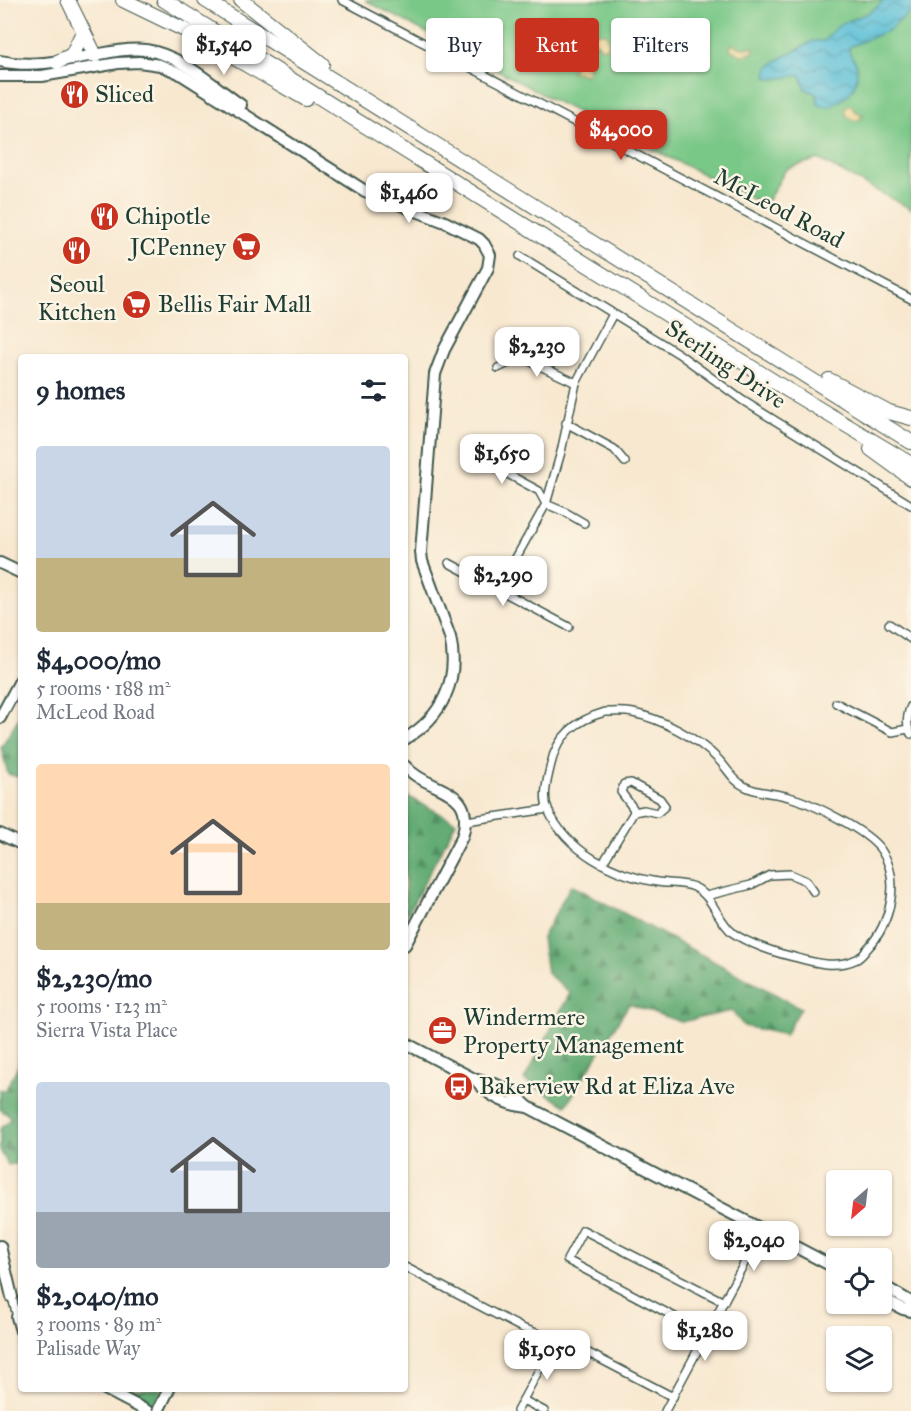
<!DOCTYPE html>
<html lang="en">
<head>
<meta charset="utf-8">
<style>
  body { margin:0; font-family:"IM FELL Great Primer",serif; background:#f2f2f3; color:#1f2937; height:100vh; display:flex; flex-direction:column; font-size:22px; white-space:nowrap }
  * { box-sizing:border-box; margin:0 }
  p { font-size:20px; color:#747a83 }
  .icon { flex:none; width:33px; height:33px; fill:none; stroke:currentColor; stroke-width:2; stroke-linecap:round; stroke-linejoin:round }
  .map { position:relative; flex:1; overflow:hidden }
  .drawer { position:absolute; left:18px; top:354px; width:390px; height:1038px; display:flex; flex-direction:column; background:#fff; border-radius:6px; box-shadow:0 2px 4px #0004 }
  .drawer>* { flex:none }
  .top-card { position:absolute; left:426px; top:18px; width:394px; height:54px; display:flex; gap:12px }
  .needle { width:39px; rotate:208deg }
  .controls { position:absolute; left:826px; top:1170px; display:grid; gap:12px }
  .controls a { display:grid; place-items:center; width:66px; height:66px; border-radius:6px; background:#fff; box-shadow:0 2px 4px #0004; font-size:30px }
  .price { position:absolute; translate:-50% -51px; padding:0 14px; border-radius:12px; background:#fff; color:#222; font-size:20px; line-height:39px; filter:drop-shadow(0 2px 3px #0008) }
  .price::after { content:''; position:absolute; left:50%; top:36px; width:18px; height:14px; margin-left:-9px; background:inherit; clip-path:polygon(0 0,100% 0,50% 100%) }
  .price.current { background:#c8321e; color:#fff }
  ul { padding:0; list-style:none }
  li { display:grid; align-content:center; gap:12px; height:318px; padding:0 18px }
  li span { display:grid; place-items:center; height:186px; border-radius:6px; color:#555 }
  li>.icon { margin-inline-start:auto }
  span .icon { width:108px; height:108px; fill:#fffc; stroke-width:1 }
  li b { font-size:26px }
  h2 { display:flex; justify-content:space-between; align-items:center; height:72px; padding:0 18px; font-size:26px }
  .tag { padding:0 21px; border-radius:6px; background:#fff; box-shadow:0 2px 4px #0004; font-size:21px; line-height:54px }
  .tag.current { background:#c8321e; color:#fff }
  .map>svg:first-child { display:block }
</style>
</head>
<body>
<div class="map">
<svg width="911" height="1411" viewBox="0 0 911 1411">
  <defs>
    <pattern id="forest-firs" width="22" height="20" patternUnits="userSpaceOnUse" patternTransform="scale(1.5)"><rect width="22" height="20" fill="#63ac74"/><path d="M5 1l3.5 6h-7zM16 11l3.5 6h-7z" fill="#518d60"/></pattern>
    <pattern id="sand-dots" width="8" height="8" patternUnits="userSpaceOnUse" patternTransform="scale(1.5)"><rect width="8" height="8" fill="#eeda9e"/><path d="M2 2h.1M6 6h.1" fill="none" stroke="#ccbc89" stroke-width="1.8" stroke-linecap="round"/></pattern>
    <pattern id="water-waves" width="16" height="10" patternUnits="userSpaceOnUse" patternTransform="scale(1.5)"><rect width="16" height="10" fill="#5bc0d8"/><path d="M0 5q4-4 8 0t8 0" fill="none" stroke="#4b9db0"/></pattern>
  </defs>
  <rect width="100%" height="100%" fill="#fcf5e5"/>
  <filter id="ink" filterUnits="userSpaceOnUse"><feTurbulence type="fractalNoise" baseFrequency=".0167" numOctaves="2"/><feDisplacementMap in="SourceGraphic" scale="12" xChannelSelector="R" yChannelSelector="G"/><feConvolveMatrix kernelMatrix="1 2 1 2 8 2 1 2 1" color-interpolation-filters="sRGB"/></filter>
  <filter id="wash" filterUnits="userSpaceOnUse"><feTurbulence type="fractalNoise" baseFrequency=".008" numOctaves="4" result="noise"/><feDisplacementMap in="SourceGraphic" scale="24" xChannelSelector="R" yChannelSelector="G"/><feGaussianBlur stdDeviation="1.35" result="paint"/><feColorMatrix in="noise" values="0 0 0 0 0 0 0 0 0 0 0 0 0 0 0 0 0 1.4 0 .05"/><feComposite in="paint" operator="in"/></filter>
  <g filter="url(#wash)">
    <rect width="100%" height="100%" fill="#f8e8d0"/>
    <polygon fill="#7ac888" stroke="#4c825e" stroke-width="1.5" points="365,0 911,0 911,209 818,159 786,169 765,205 553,100"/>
    <g fill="url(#forest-firs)" stroke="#417454" stroke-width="1.5">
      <polygon points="21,714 21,778 8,774 1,747"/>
      <polygon points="405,795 456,822 405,919"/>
      <polygon points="571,885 801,1008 785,1035 744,1026 732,1011 681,1022 629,1004 566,1106 524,1080 570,993 547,973 542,938"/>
      <polygon points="21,1060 21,1163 8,1165 0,1150 0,1129 12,1118 0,1109 0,1089 5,1091"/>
      <polygon points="131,1389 162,1389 155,1403 151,1406 131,1395"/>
    </g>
    <g fill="url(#sand-dots)" stroke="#868c69" stroke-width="1.5">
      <polygon points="595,32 607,34 609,44 607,47 601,48 598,43 590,40"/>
      <path d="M732,44L742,48L752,47L755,50C747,59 737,54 730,49Z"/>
      <polygon points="578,58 590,67 586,75 571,71"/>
      <polygon points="851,105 854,110 863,115 860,120 853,120 847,117 845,110 847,106"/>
    </g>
    <path fill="url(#water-waves)" stroke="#3d7e86" stroke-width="1.5" d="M884,0H911V11L889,30L849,47C848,55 854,57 856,64C860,80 853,93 840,101C833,106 826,109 818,104L817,94L805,89L801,75L773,79L766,77L768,68L778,60L813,41H825C842,13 863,24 884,0Z"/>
  </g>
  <g filter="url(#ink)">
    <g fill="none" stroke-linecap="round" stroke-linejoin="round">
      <defs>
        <g id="street">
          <polyline points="342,0 911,299"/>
          <polyline points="520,256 679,354 742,400 911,505"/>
          <polyline points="498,368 521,357 576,383"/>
          <polyline points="566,423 614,449 625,462"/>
          <polyline points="469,453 539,491 546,504 565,512 584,523"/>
          <polyline points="449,563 569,627"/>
          <polyline points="498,590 546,504 561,452 576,383 613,314"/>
          <polyline points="889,624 911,639"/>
          <polyline points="836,703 892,732 908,729"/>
          <path d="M911,706C907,715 905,724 911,734"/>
          <path d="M605,712C614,712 624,711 633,713C662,719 697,738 718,759C727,768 733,781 744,786C758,794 774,792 789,797C812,803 868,831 881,850C902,880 890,925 867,949C864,953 861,957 857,959C836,969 815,963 794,957C776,953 747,943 733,933C717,920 713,896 694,887C682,882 669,884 657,882C613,875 567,851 548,810C542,796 548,777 551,764C557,735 577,720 605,712Z"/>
          <polygon points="631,783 660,799 665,806 657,813 644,810 634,812 633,808 621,792 624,784"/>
          <polyline points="466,821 548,809"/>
          <polyline points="603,863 634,812"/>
          <polyline points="706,896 751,885 770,875 790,874 806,881 814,892"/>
          <polyline points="405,1267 522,1328 577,1347 673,1397"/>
          <polyline points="12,1297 17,1317"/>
          <polyline points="707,1334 567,1260 583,1230 724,1302"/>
          <polyline points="523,1400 544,1411"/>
          <polyline points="517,1411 555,1340"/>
          <polyline points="665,1411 762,1230"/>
        </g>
        <g id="secondary">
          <path d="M0,61C34,68 67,60 100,54C114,51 131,48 146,50C181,55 212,85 241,105"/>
          <path d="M0,76H42L118,63L139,62L160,65L179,73L365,191L445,222L479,239L484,244L490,255L488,268L444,350L435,374L421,552L422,561L450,637C460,680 442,717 405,739"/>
          <polyline points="0,563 21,573"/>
          <polyline points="0,718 21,679"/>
          <path d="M405,766C428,793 478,786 462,837L405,945"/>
          <polyline points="0,1246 12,1297"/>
          <polyline points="17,1317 21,1331"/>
          <polyline points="105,1389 147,1411"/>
          <polyline points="158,1411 169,1389"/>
        </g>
        <g id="primary">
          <polyline points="0,834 21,844"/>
          <path d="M405,1043L476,1080C497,1082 514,1092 528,1107L832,1266L837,1271"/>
          <path d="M476,1080C489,1097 507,1105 528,1107"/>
          <polyline points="882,1285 911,1302"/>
          <polyline points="882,1298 903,1309 911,1311"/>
        </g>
        <g id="highway">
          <polyline points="68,0 95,55"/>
          <polyline points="123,0 191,33 306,99"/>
          <polyline points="164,0 786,389 911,464"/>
          <polyline points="205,0 911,442"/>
          <polyline points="241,0 322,64"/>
          <polyline points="57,62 72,55 83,32"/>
          <polyline points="829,380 889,412 911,418"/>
          <polyline points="871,449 911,478"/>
        </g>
      </defs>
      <use href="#street" stroke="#40574b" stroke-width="10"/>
      <use href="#secondary" stroke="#40574b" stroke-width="14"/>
      <use href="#primary" stroke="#40574b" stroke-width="14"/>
      <use href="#highway" stroke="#40574b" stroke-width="16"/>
      <use href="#street" stroke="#fff" stroke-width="7"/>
      <use href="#secondary" stroke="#fff" stroke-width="10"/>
      <use href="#primary" stroke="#fff" stroke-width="10"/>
      <use href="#highway" stroke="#fff" stroke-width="14"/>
    </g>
  </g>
  <defs>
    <symbol id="restaurant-disc" viewBox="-11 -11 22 22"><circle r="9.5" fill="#c8321e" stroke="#fcf5e5"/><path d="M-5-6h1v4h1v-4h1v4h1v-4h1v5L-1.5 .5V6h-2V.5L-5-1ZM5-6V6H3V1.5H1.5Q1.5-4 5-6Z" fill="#fff"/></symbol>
    <symbol id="supermarket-disc" viewBox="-11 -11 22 22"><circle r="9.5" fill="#c8321e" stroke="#fcf5e5"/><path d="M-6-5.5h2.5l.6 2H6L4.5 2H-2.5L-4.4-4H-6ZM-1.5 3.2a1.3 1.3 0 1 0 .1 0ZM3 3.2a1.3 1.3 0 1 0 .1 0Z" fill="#fff"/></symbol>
    <symbol id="office-disc" viewBox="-11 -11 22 22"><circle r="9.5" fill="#c8321e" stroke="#fcf5e5"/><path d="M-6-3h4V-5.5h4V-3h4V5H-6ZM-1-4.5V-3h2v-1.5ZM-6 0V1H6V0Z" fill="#fff"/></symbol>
    <symbol id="bus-disc" viewBox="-11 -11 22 22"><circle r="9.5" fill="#c8321e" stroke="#fcf5e5"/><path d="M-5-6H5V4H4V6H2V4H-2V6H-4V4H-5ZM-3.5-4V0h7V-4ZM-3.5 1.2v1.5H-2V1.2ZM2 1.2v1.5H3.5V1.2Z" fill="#fff"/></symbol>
  </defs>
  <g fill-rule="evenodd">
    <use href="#restaurant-disc" x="58" y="78" width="33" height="33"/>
    <use href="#restaurant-disc" x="88" y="200" width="33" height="33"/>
    <use href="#supermarket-disc" x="230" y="230" width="33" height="33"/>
    <use href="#restaurant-disc" x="60" y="234" width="33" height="33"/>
    <use href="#supermarket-disc" x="120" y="288" width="33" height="33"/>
    <use href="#office-disc" x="426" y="1014" width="33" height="33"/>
    <use href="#bus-disc" x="442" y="1070" width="33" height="33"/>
  </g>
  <g text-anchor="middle" stroke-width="5" stroke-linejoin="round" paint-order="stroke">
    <g font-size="24" fill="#1f3d34" stroke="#fcf5e5" text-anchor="start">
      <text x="95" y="102">Sliced</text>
      <text x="125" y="224">Chipotle</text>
      <text x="226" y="255" text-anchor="end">JCPenney</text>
      <text x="77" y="292" text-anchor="middle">Seoul<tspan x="77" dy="28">Kitchen</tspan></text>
      <text x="158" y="312">Bellis Fair Mall</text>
      <text x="463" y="1025">Windermere<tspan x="463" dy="28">Property Management</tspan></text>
      <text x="479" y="1094">Bakerview Rd at Eliza Ave</text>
    </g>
    <g font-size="24" fill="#1f3d34" stroke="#fcf5e5">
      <text transform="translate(779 208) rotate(28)" y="8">McLeod Road</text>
      <text transform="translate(726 364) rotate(34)" y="8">Sterling Drive</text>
    </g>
  </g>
</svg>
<div class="controls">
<a><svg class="needle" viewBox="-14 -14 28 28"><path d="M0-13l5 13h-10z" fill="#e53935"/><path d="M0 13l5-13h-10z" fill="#747a83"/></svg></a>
<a><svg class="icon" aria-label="locate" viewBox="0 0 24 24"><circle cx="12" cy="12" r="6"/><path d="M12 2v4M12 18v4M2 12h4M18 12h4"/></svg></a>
<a><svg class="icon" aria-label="layers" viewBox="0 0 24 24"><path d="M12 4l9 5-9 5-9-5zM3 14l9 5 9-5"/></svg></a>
</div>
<b class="price" style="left:224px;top:76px">$1,540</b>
<b class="price current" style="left:621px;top:161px">$4,000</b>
<b class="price" style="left:409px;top:224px">$1,460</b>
<b class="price" style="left:537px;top:378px">$2,230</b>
<b class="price" style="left:502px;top:485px">$1,650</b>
<b class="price" style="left:503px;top:607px">$2,290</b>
<b class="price" style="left:754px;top:1272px">$2,040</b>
<b class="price" style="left:705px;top:1362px">$1,280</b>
<b class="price" style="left:547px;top:1381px">$1,050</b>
<div class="top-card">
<a class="tag">Buy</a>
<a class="tag current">Rent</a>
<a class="tag">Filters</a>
</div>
<section class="drawer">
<h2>9 homes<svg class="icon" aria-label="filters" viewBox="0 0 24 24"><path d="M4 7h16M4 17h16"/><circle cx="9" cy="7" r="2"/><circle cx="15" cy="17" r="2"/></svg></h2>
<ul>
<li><span style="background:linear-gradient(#c9d6e8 60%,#c2b280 0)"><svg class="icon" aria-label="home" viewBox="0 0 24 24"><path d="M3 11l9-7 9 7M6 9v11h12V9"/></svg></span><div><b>$4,000/mo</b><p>5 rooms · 188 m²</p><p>McLeod Road</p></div></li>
<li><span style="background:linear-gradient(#ffd9b3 75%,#c2b280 0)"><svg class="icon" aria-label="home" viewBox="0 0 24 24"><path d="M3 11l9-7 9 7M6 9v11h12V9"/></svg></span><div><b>$2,230/mo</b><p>5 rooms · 123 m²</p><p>Sierra Vista Place</p></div></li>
<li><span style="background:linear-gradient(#c9d6e8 70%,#9aa5b1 0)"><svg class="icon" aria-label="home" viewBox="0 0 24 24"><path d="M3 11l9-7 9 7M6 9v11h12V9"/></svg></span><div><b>$2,040/mo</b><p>3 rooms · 89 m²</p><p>Palisade Way</p></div></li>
</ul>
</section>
</div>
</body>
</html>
